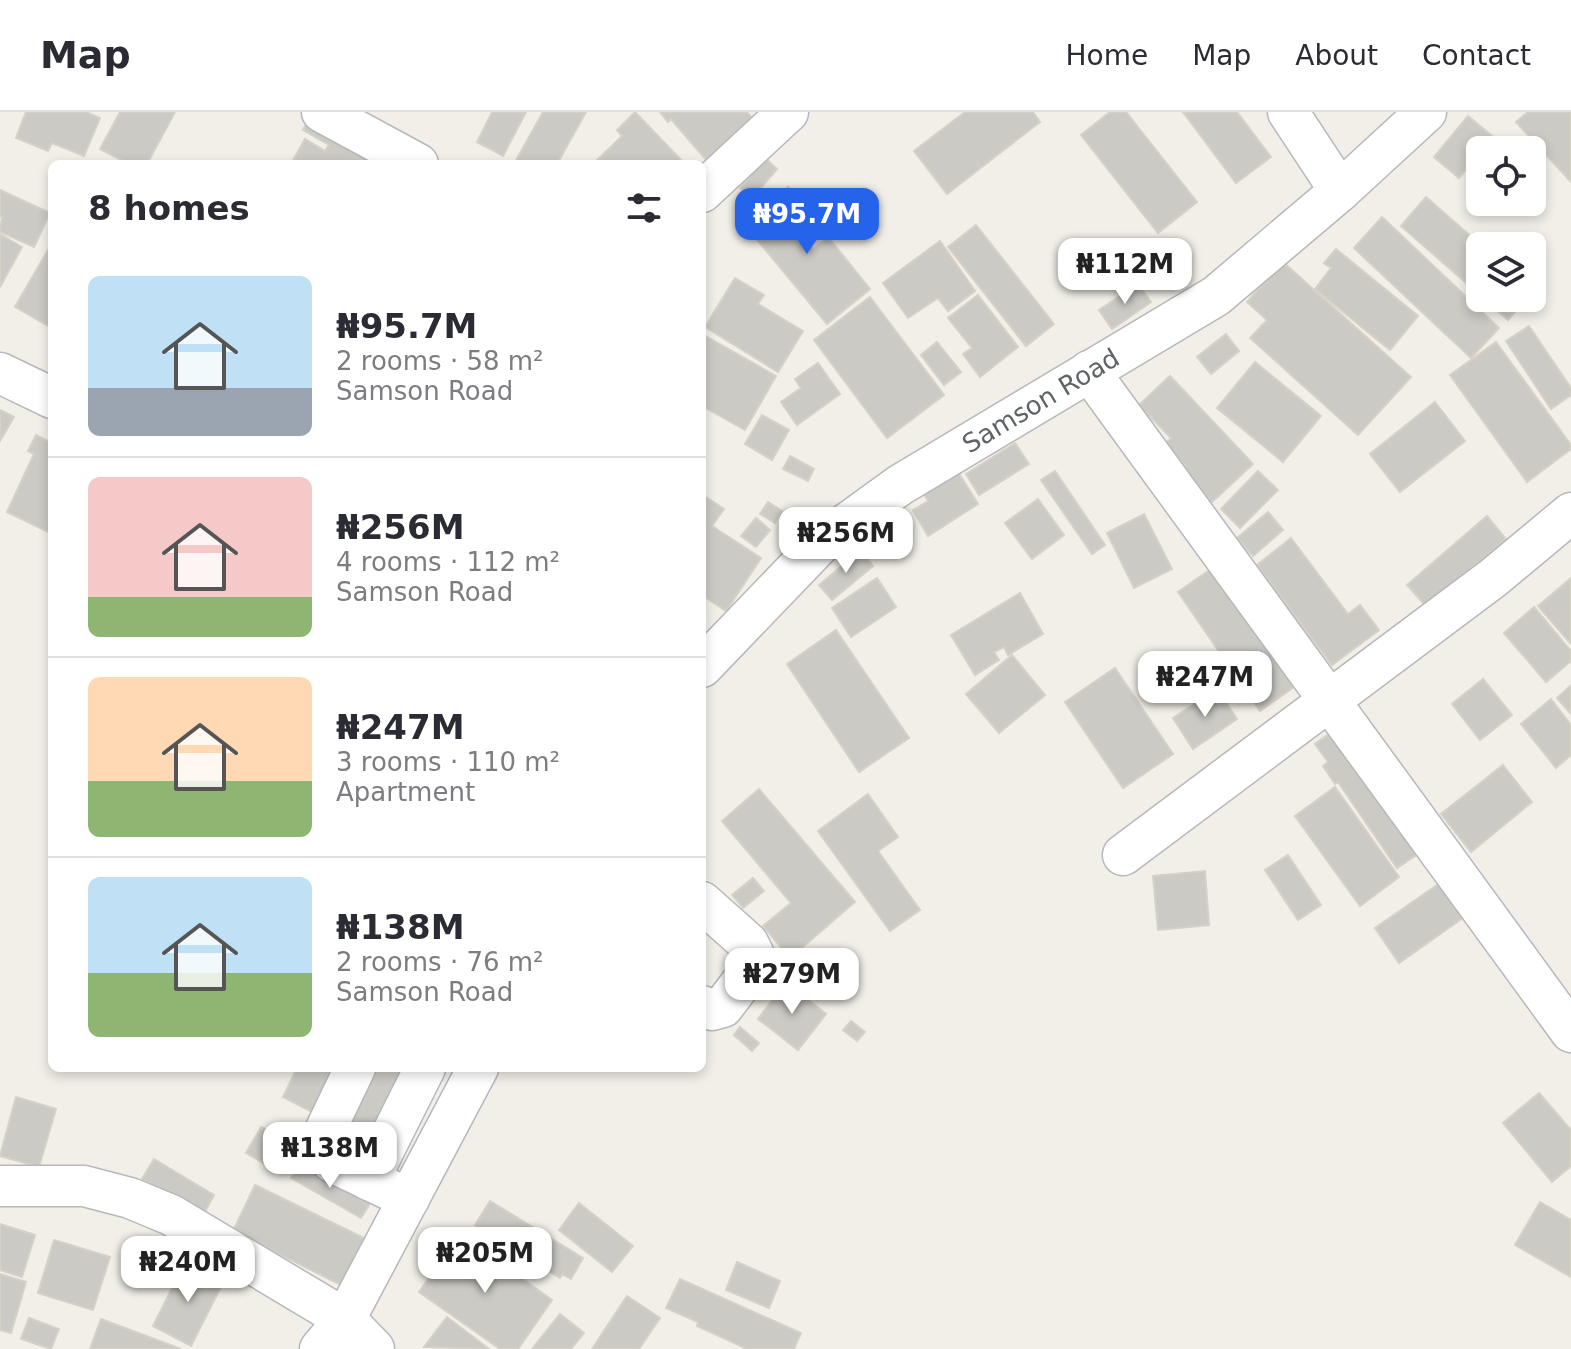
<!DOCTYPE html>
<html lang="en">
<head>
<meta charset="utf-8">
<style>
  body { margin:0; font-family:"DejaVu Sans",sans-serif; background:#f2f2f3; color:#2b2b33; height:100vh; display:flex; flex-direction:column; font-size:30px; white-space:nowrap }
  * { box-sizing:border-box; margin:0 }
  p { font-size:26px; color:#7c7c81 }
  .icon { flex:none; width:44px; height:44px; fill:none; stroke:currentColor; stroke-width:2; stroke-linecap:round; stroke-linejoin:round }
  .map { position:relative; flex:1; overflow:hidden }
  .sheet { position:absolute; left:48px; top:48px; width:658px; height:912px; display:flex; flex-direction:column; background:#fff; border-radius:12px; box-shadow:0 4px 12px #0003 }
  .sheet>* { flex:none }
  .buttons { position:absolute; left:1466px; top:24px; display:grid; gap:16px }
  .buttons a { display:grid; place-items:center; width:80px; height:80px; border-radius:12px; background:#fff; box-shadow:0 4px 12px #0003; font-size:40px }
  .price { position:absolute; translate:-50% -68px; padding:0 18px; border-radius:16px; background:#fff; color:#222; font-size:26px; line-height:52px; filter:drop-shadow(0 2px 4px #0008) }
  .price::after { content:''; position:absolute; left:50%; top:48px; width:24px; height:18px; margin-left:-12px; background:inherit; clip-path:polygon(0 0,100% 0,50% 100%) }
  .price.selected { background:#2563eb; color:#fff }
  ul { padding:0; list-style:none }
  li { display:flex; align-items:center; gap:24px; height:200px; padding:0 40px }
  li+li { border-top:2px solid #e1e1e2 }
  li span { display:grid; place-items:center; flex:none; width:224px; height:160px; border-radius:12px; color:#555 }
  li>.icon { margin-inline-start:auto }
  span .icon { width:96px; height:96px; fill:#fffc; stroke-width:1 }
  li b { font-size:34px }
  h2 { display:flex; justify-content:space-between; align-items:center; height:96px; padding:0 40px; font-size:34px }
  header { display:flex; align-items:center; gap:48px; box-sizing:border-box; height:112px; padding:0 40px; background:#fff; border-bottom:2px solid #e1e1e2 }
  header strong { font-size:38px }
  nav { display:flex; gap:44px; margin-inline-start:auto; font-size:28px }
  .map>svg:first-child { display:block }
</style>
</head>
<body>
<header>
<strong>Map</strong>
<nav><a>Home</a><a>Map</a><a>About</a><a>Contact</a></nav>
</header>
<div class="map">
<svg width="1571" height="1237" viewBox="0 0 1571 1237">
  <rect width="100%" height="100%" fill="#f1efe8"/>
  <g fill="#cccac5" stroke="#d6d1c6" stroke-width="2">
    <polygon points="26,0 86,0 100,6 84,44 52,31 48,39 16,26"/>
    <polygon points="120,0 175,0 147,52 129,52 100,37"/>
    <polygon points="492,0 526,0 503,44 477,30"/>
    <polygon points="543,0 586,0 557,52 514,52"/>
    <polygon points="635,0 685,52 593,52 622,24 617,18"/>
    <polygon points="660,0 747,0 754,8 707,49 671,7 668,10"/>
    <polygon points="965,0 1033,0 1040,10 947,82 914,39"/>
    <polygon points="1110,0 1126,0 1197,90 1158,121 1081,23"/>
    <polygon points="1183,0 1237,0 1271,45 1236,71"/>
    <polygon points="1528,0 1571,0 1571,70 1516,10"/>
    <polygon points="312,2 376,39 368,52 291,52 305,27 325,39 329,33 303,18"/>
    <polygon points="1468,4 1493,25 1459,66 1434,45"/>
    <polygon points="765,46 777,57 752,86 740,76"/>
    <polygon points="788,75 825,120 809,132 813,138 828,125 870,177 827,212 744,112"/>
    <polygon points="0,78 50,101 34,135 0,120 2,105 0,104"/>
    <polygon points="1426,85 1482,134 1480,134 1480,183 1401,114"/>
    <polygon points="1382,105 1499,216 1471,246 1354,136"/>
    <polygon points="976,113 1054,212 1026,234 948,135"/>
    <polygon points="0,122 22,135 0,175"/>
    <polygon points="940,129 975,179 948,199 938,186 908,206 883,171"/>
    <polygon points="52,131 52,216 15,195"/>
    <polygon points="1336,137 1418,204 1390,238 1315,177 1331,156 1324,151"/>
    <polygon points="1283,150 1411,265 1358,323 1250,226 1267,208 1247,190"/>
    <polygon points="735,166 764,183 758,192 803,219 778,260 705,215"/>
    <polygon points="1138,172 1151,190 1112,217 1099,198"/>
    <polygon points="978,183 1018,235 980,265 963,242 972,236 948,206"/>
    <polygon points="870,185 944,283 887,326 814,228"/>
    <polygon points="1483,186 1527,186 1508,208"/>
    <polygon points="1529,214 1571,276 1571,283 1551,297 1506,229"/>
    <polygon points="702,222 776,264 745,318 702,294"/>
    <polygon points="1226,222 1239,239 1211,262 1197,245"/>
    <polygon points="937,230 961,260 944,273 921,243"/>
    <polygon points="1496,230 1571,333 1571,337 1527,370 1450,263"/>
    <polygon points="1255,250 1321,304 1283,350 1217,296"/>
    <polygon points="818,251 840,282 797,313 781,290 801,276 795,267"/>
    <polygon points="1170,264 1253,352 1212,390 1181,357 1185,353 1165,332 1171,326 1139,293"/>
    <polygon points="1435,290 1465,329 1400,380 1370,342"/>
    <polygon points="0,298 14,305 0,329"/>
    <polygon points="762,303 789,318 772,348 745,332"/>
    <polygon points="36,323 52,331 52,422 7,400 34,342 28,339"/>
    <polygon points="1015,331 1029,352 979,383 966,362"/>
    <polygon points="790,344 814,357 808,369 783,357"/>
    <polygon points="1055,359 1105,433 1092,442 1041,368"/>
    <polygon points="1258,359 1278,378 1240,416 1221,397"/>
    <polygon points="958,360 978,392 928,424 913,398 928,389 924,382"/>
    <polygon points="706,385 724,397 712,414 761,446 726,499 702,483 702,390"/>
    <polygon points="1038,387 1064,423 1032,447 1005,411"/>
    <polygon points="768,390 782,399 775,411 760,402"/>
    <polygon points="1268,400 1283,418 1253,444 1237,426"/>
    <polygon points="1144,402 1172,457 1134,476 1107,421"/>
    <polygon points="1487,404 1506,427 1426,494 1407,473"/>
    <polygon points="756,406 770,418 756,435 741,424"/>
    <polygon points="1291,426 1348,502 1360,493 1379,518 1332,553 1257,453"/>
    <polygon points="861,438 873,454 832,488 819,473"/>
    <polygon points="1211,457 1294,575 1260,599 1178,480"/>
    <polygon points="877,466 896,495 851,525 832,496"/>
    <polygon points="1571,466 1571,532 1538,494"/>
    <polygon points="1020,481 1043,522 1008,543 1004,535 994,540 999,548 975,563 951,523"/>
    <polygon points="1534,495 1571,539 1571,549 1546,570 1504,521"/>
    <polygon points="836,518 909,626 859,660 787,552"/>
    <polygon points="1012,543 1045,583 999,621 966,582"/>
    <polygon points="1115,556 1173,642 1123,676 1065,590"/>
    <polygon points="1483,567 1512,603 1480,628 1452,592"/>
    <polygon points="1571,573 1571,602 1557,586"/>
    <polygon points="1217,577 1237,607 1193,637 1173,606"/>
    <polygon points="1551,587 1571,613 1571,643 1556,656 1521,612"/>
    <polygon points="1333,619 1418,742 1397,756 1338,670 1335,672 1323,654 1328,650 1315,632"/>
    <polygon points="1503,653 1532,690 1471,740 1441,702"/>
    <polygon points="1335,675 1399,765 1360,794 1295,704"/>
    <polygon points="759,677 855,790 790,846 763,814 791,791 722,709"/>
    <polygon points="868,682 898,725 878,739 920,798 890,819 818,719"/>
    <polygon points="1288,743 1321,793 1298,808 1265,758"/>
    <polygon points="1205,759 1209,813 1158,818 1153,764"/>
    <polygon points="753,766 764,779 743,796 732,783"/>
    <polygon points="1443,769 1467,803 1399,851 1375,816"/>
    <polygon points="786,870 826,902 798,938 758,907"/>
    <polygon points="851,909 865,920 857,929 843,918"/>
    <polygon points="740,915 759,931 752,939 734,923"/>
    <polygon points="297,956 331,956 328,963 335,966 326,982 321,980 312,1000 283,985"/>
    <polygon points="377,956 409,956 366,1044 340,1030"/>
    <polygon points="1539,981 1571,1018 1571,1054 1552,1070 1503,1011"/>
    <polygon points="16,985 56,997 39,1055 0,1044"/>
    <polygon points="261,1015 285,1028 269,1054 246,1041"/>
    <polygon points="154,1047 214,1083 203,1103 142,1067"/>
    <polygon points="300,1051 370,1091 361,1106 291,1066"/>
    <polygon points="255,1073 368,1128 345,1175 233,1119"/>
    <polygon points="490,1089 583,1146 571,1167 562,1162 560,1166 475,1113"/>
    <polygon points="1540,1090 1571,1108 1571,1165 1515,1133"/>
    <polygon points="579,1091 633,1134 612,1160 559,1118"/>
    <polygon points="0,1112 35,1123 22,1165 0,1158"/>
    <polygon points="460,1122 552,1188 518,1237 500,1237 419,1180"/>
    <polygon points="54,1128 110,1145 93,1198 38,1181"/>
    <polygon points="185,1150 224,1169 191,1234 153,1214"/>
    <polygon points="737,1150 780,1169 769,1196 726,1178"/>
    <polygon points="0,1162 26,1170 11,1221 0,1218"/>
    <polygon points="680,1167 801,1221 794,1237 747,1237 697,1214 698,1210 666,1196"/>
    <polygon points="627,1184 660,1206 639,1237 592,1237"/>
    <polygon points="560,1202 584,1221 571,1237 532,1237"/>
    <polygon points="447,1205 489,1237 424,1235"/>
    <polygon points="29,1206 59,1217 51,1237 21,1227"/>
    <polygon points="101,1207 181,1237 90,1237"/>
  </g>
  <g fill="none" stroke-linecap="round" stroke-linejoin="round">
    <defs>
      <g id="minor">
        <polyline points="322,0 418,52"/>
        <polyline points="1288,0 1340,79"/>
        <polyline points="702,80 788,0"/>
        <polyline points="1089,259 1571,920"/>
        <polyline points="0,261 52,286"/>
        <path id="s1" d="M702,555L824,428L900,373L1216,184L1340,79L1426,0"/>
        <polyline points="1123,743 1493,466 1571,401"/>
        <polyline points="702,790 748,831 754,843 754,854 723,895 712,898 702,894"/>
        <polyline points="355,956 323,1023 321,1038 332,1050 409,1087"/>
        <polyline points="369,1068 425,956"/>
        <polyline points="0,1074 84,1074 130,1086 171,1103 345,1207 374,1237"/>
        <polyline points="320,1237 345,1207 478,956"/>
      </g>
    </defs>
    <use href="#minor" stroke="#b5b8bc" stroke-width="43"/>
    <use href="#minor" stroke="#fff" stroke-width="40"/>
  </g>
  <g text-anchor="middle" stroke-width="8" stroke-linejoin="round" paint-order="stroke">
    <g font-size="26" fill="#5f6368" stroke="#fff">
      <text dy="9" stroke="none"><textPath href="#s1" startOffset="434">Samson Road</textPath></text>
    </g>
  </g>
</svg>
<div class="buttons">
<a><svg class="icon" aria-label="locate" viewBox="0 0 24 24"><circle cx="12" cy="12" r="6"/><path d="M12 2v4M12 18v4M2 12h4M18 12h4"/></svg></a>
<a><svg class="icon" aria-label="layers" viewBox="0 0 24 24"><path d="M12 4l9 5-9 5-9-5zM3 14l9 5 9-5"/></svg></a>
</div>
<b class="price selected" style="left:807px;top:144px">₦95.7M</b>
<b class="price" style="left:1125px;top:194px">₦112M</b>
<b class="price" style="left:846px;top:463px">₦256M</b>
<b class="price" style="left:1205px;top:607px">₦247M</b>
<b class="price" style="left:792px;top:904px">₦279M</b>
<b class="price" style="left:330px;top:1078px">₦138M</b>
<b class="price" style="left:485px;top:1183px">₦205M</b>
<b class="price" style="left:188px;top:1192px">₦240M</b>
<section class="sheet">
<h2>8 homes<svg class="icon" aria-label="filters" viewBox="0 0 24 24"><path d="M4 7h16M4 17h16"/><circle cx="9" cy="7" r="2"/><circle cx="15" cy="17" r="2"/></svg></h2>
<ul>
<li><span style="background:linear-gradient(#bfe0f5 70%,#9aa5b1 0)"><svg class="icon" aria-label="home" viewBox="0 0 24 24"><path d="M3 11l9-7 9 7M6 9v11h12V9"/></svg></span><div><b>₦95.7M</b><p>2 rooms · 58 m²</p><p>Samson Road</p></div></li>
<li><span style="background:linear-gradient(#f6c9c9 75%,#8fb573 0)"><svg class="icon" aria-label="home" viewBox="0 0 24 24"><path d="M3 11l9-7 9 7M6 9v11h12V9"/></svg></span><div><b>₦256M</b><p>4 rooms · 112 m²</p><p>Samson Road</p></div></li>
<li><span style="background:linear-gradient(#ffd9b3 65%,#8fb573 0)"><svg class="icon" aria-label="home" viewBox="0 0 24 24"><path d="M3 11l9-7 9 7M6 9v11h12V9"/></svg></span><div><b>₦247M</b><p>3 rooms · 110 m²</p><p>Apartment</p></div></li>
<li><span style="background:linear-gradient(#bfe0f5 60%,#8fb573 0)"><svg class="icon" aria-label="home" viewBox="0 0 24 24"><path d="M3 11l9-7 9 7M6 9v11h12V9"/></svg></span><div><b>₦138M</b><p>2 rooms · 76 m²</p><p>Samson Road</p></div></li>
</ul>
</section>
</div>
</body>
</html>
